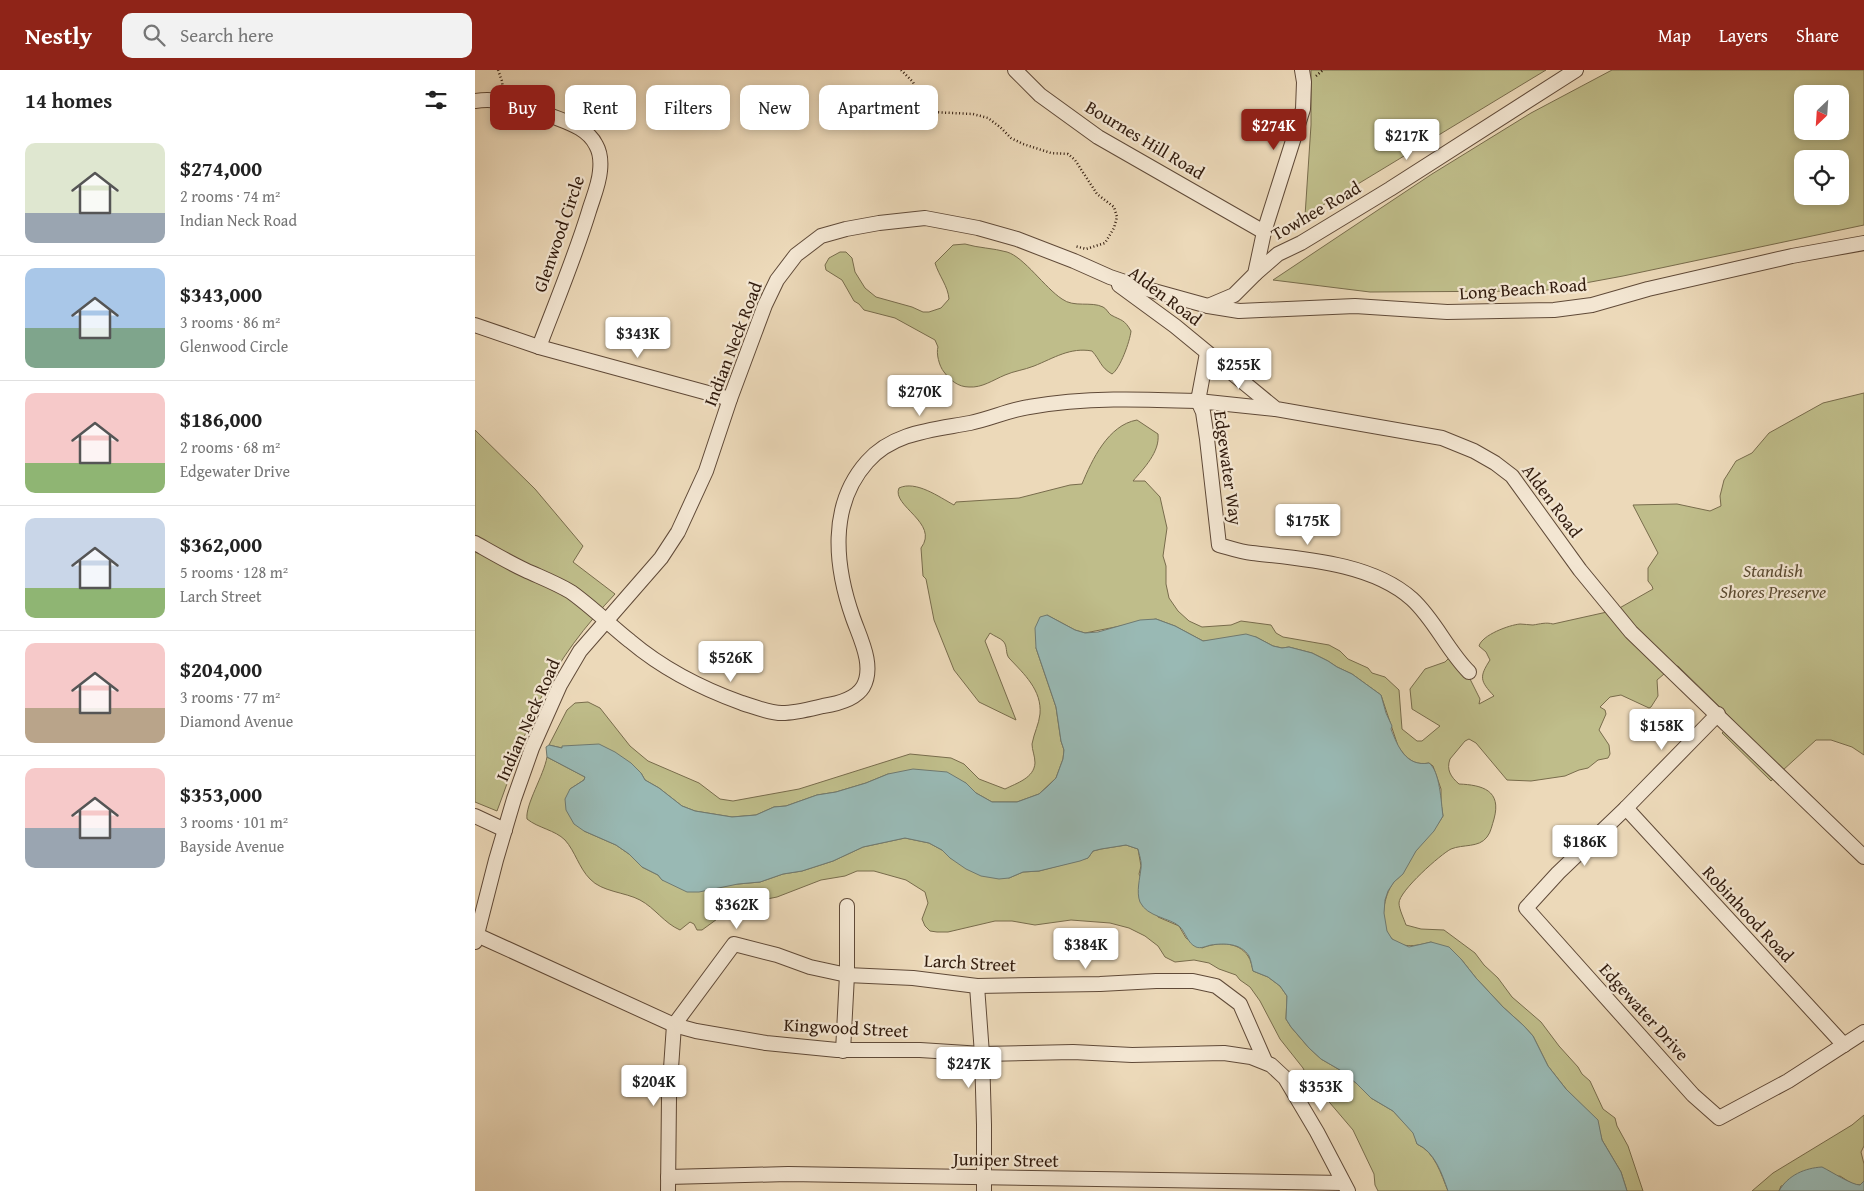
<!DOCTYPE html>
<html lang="en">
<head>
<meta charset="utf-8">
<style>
  body { margin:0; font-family:"Gentium Book Plus",serif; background:#f2f2f2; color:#222; height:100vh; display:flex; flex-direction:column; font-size:19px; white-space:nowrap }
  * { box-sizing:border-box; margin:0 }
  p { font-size:16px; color:#767676 }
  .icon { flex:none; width:28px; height:28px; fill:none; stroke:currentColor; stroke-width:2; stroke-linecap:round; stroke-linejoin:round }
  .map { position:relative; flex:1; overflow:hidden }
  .drawer { display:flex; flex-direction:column; background:#fff; width:475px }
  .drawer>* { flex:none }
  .top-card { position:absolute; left:15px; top:15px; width:475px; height:45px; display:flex; gap:10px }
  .needle { width:32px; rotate:205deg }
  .buttons { position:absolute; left:1319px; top:15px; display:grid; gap:10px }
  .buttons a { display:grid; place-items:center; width:55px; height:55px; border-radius:10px; background:#fff; box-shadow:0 2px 8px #0003; font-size:25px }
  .price { position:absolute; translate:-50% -42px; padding:0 11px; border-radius:5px; background:#fff; color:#222; font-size:16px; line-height:32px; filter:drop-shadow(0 1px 2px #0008) }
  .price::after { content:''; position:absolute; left:50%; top:30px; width:15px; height:11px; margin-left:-8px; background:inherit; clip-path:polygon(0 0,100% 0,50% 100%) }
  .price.active { background:#8f2418; color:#fff }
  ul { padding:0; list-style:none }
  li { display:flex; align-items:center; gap:15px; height:125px; padding:0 25px }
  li+li { border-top:1px solid #e0e0e0 }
  li span { display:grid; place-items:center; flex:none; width:140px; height:100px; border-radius:10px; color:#555 }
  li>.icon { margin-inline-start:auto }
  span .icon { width:60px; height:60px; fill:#fffc; stroke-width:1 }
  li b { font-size:21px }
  h2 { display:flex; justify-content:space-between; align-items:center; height:60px; padding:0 25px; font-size:21px }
  .tag { padding:0 18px; border-radius:10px; background:#fff; box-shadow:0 2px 8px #0003; font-size:18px; line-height:45px }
  .tag.active { background:#8f2418; color:#fff }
  header { display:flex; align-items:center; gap:30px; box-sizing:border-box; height:70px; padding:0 25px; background:#8f2418; color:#fff }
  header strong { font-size:24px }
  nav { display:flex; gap:28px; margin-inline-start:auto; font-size:18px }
  .search { width:350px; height:45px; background:#f2f2f2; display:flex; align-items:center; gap:12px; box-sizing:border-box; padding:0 18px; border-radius:10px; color:#767676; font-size:19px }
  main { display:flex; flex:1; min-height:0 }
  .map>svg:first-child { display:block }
</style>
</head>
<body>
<header>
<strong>Nestly</strong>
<div class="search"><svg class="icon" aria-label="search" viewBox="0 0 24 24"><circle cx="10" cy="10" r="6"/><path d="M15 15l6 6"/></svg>Search here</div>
<nav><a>Map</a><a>Layers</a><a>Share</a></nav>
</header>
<main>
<section class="drawer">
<h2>14 homes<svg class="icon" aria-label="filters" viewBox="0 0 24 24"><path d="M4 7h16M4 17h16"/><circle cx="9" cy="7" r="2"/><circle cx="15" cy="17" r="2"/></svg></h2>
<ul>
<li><span style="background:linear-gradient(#dfe7d0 70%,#9aa5b1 0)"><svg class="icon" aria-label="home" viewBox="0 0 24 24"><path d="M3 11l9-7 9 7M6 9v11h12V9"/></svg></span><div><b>$274,000</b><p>2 rooms · 74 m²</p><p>Indian Neck Road</p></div></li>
<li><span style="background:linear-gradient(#a9c7e8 60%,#7fa58c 0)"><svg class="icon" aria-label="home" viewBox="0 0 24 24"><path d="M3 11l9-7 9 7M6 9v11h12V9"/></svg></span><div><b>$343,000</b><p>3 rooms · 86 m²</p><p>Glenwood Circle</p></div></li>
<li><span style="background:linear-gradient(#f6c9c9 70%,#8fb573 0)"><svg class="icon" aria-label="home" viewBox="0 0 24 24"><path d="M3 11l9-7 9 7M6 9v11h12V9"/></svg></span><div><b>$186,000</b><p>2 rooms · 68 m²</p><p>Edgewater Drive</p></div></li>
<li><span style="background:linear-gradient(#c9d6e8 70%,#8fb573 0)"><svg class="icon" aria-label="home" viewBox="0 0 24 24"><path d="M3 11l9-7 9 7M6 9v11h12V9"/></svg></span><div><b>$362,000</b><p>5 rooms · 128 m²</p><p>Larch Street</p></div></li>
<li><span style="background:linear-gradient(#f6c9c9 65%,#b9a48a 0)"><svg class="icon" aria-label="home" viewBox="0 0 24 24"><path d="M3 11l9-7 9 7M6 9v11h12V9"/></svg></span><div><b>$204,000</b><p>3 rooms · 77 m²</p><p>Diamond Avenue</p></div></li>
<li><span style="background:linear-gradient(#f6c9c9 60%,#9aa5b1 0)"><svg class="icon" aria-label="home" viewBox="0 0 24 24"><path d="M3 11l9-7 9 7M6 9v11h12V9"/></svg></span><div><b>$353,000</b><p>3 rooms · 101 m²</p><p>Bayside Avenue</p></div></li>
</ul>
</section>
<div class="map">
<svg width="1389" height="1121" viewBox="0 0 1389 1121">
  <rect width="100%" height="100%" fill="#ecd9b9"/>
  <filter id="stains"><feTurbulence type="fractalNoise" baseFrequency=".004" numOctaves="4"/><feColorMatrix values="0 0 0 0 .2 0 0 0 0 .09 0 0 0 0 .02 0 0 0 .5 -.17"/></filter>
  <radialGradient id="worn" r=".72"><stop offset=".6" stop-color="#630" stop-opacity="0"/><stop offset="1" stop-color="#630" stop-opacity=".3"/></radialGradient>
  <g fill="#bfbd8a" stroke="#786c4c" fill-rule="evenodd">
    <polygon points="836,0 1071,0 830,146 836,55"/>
    <path d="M1137,0H1389V155L1148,206L1067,221L895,222L798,210L957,104L1056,43ZM1328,24H1365V61H1328ZM1328,89H1365V126H1328Z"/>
    <path d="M490,174C503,178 518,178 532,182C549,187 570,218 587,229C599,238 616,231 628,237C632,239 633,243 636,245C647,251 649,249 656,261C655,271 645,299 637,304C625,297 626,291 617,281C595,277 579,288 559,296C549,300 539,301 530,305C518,310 507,318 494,317C483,317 475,310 469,302C464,296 461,283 463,277L460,270L420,248L389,240L384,234L379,231L367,210L351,200L350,195L354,188L365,182H371L377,188L380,202L390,218L401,227L437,237L448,242H454L466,238L474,229C473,216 464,206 460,193L478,175Z"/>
    <path d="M1389,323V685L1377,677L1356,670H1341L1296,711L1247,663L1259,651L1203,596L1185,599L1189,604L1182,610L1183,626L1176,637L1174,638L1146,625L1135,627L1125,637L1130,640L1131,644L1124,660L1134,675L1135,684L1133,688L1123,690L1113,698L1104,700L1090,706L1056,711L1032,710L1001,673L994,669L990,671L975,689C971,700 976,707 984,714C1007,715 1027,720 1019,749C1017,755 1016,762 1012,767C1004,778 988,774 976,779C966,784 924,821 924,833C924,839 929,849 931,855L946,859L969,860L1000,883L1009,895L1023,908L1037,927L1066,952L1084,976L1103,997L1107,1004L1115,1011L1128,1039L1140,1048L1142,1056L1153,1076L1168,1121H1152L1146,1102L1127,1070L1122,1050L1091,1019L1073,996L1058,966L1049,956L1028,937L1001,908L986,889L956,872C941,876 924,880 914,865C904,851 909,826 918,813C921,809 926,807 928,802C932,796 935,789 940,782C950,769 959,761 968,746L966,733V719L958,696L954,693C939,696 931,688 923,676L906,625L877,604L862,597L853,591L837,583L814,577L807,578L798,576L781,567L728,571L700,556L681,549L610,563L600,560L572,545L561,578L581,637L586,671L589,680L588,689L581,708L564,724L542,732H517L501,723L491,713L413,704L391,713L361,722L342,725L311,736L299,737L281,745L257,747L220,741L207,736L184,718L170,710L166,703L87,678L74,675L92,640L100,633L113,632L125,638L155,676L173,691L224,713L245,729L258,731L324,719L435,684L476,688L489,694L504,709L530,719C542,713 559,708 560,693C560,686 557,680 557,674C559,663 564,654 565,644C567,620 549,604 534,588C530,583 533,576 528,571C525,568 519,566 515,563L510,571L541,650L504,632L479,600L459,550L451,509L448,506L446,478C465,453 416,436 424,418C441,410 464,427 479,435L481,432L544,428L595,415L607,414C617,390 633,355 662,350L683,364C685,382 669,398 658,411H670L685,427L692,458L688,486L691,496V514L694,528L703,541L714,551L727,557L756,555L766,551L796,555L801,563L808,567L854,575L865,581L873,589L893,598L897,603L910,607L924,620L927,659L942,671H947L965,656L937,639L935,619L950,599L970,592L977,585L993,605L1005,629L1004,634L1019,626C1005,611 1004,607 1015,590L1011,582L1004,576C1007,565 1034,555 1045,554C1049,554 1054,555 1058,555C1065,554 1071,552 1078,554L1141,540L1178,519L1177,516L1173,511V498L1183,483L1158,435L1202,434L1235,441L1246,436L1245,426L1249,410L1261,391L1277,383L1294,363L1348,333Z"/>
    <path d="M0,360L60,419L108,476L98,492L140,524C111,555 83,590 65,630C48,665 36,704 22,741L0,732Z"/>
    <path d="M72,687L110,707L109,710L95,719L109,761L141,775L154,784L167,797L183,805L187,810L263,814L285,812L308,804L327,801L358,791L388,777L430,768L454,773L467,780L475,788L534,808L548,802L564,801L613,788L618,781L626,779L651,775L663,779L666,796L664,804L683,847L704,856L711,868L727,878C742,872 763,871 773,886C776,890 777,897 778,901L793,907L805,916L812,926L811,949L816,957L834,978L846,989L865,1000L881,1013L896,1028L918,1041L939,1063L942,1074C960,1082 966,1104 973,1121H903L900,1115L899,1104L878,1060L832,1006L828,998L805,969L785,931L775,917L765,910L761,905L744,899L734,893L719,890L700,892L690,887L683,876L670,866L654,858L635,853L596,850L560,855L537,851H520L473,862H462L455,861L450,856L447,849L453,833L450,822L431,810L399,801H382L370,806L346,810L302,827L292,829L277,827L260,836L227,860H222L219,854L215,852L205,860C189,853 180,838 165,830C150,822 127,822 115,809C104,798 100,781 90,770C80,760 63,758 52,749C50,735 69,705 72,687Z"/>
    <polygon points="1389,1045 1389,1076 1386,1082 1389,1094 1389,1111 1385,1115 1379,1115 1365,1106 1306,1116 1304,1121 1277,1121 1298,1103 1377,1055"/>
  </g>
  <g fill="#99b9b4" stroke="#6f7a71">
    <path d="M572,545L600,560L610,563L623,562L665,550L681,549L700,556L728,571L771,564L781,567L798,576L807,578L814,577L837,583L853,591L862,597L877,604L906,625L911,643L917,656L916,659C923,677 931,697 954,693C965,701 966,732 968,746L959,761L941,781L928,804L919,812L913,821L910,830L909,843L912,861L917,869L934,877L956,872L974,877L986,889L1001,908L1028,937L1049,956L1058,966L1073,996L1091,1019L1123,1050L1127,1070L1146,1102L1152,1121H973C967,1104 960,1082 942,1074L938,1063L918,1041L896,1028L881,1013L865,1000L846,989L834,978L816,957L811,949L812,926L805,916L793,907L778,901C777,897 776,890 774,886C766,873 749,873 736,875C731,876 726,879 721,877C712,873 711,862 704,856C695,848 672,847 665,832C661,822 665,808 666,798C667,792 664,784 663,779L651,775L626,779L618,781L613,788L605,791L564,801L548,802L534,808L524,809L506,806L491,799L475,788L467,780L454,773L430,768L388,777L358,791L327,801L308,804L285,812L263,814L224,822H212L187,810L183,805L167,797L154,784L141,775L109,761L99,754L91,740L90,729L95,719L109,710L110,707L72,687L71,677L74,675L87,678V676L124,674L140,682L156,693L166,703L170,710L184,718L207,736L220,741L257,747L281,745L299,737L311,736L342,725L361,722L391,713L413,704L438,699L472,702L491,713L501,723L517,732H542L564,724L572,717L581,708L588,689L589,680L586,671L581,637L561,578L560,558L565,547Z"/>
    <path d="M1347,1097C1357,1102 1377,1115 1385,1115L1389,1111V1121H1304C1313,1105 1330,1098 1347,1097Z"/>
  </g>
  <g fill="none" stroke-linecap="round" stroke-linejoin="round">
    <defs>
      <g id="minor">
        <polyline points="540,0 565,25 623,67 789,162"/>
        <path d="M0,31C24,27 51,36 74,45C91,52 112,57 121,75C125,82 126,92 125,101C124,114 118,128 114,141C100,187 81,232 64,277"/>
        <polyline points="780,204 803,184 826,173 915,119 1101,0"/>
        <polyline points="644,215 700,256 801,339 967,368 999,381 1020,393 1037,406 1105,500 1156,562 1389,787"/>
        <polyline points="733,236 764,241 880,236 972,242 1079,240 1117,235 1173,219 1317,186 1389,173"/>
        <polyline points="0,255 64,277 255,329"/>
        <path d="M800,339L723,331L728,342L732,369L744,475C755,478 766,482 777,483C829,489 897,493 937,529C960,550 972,580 994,602"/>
        <path d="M0,473C16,482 33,492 50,500C65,507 81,513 96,522C117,537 135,555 155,571C187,598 228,619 267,633C280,637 294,643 307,643C320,643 335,639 348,636C361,634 380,630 388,617C400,596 385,568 378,548C360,497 353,436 392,392C418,362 458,360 495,353C515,349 534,340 554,337C610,327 667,329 723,331L732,283"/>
        <polyline points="1243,644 1151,738 1083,803 1051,838 1218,1025 1244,1048 1313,1011 1389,962"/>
        <polyline points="1151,738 1369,975"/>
        <polyline points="0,746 30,760"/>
        <polyline points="2,865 199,955 221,961 291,973 362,980 445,980 507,984 598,982 657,985 749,983 776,987 796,995 810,1008 842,1062 873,1121"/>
        <polyline points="0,872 21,790 39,729 57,678 85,615 105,581 186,488 203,462 231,401 255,329 290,235 302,210 321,185 346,166 371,159 404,153 450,148 503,158 542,169 599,191 635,207 668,218 733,236 759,225 780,204 789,162 828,39 829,12 827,0"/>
        <polyline points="502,916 507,984 509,1055 509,1121"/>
        <polyline points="368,981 372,905 372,836"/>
        <polyline points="193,1107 313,1104 868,1113"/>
        <polyline points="193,1121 194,1027 199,955 259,874 302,885 335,897 372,905 438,908 502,916 625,914 681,911 718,911 741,916 765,934 790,991"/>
      </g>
    </defs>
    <use href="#minor" stroke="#604a38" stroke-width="16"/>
    <g stroke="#311b0d" stroke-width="2.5" stroke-dasharray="1 2.5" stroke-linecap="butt">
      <polyline points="23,0 27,11 28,20"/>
      <polyline points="426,0 438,12 449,36 457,42 498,44 513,48 525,57 536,68 548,74 576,83 593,84 600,90 622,124 639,137 642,147 639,158 630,173 611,179 600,176"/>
      <polyline points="841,6 848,0"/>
    </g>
    <use href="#minor" stroke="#f3e6d2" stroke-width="14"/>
  </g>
  <g text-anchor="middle" stroke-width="4.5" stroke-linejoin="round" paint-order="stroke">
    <g font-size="18" fill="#311b0d" stroke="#f3e6d2">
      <text transform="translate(670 70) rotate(31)" y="6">Bournes Hill Road</text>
      <text transform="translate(841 141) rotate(-30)" y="6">Towhee Road</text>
      <text transform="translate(84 164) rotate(-71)" y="6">Glenwood Circle</text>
      <text transform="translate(1048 219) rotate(-4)" y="6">Long Beach Road</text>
      <text transform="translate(690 226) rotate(37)" y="6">Alden Road</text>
      <text transform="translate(258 274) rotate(-69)" y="6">Indian Neck Road</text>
      <text transform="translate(753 398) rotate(82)" y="6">Edgewater Way</text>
      <text transform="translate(1077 431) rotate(53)" y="6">Alden Road</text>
      <text transform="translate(53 650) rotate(-66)" y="6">Indian Neck Road</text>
      <text transform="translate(1273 844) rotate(47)" y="6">Robinhood Road</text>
      <text transform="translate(495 893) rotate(3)" y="6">Larch Street</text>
      <text transform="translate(1169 942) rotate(48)" y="6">Edgewater Drive</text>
      <text transform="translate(371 958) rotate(3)" y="6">Kingwood Street</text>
      <text transform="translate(531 1090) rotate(1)" y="6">Juniper Street</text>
    </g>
    <g font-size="18" font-style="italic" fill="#5c4c32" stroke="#f3e6d2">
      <text x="1298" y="507">Standish<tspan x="1298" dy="21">Shores Preserve</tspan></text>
    </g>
  </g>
  <rect width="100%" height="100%" filter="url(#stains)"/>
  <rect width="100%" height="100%" fill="url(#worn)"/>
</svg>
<div class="buttons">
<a><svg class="needle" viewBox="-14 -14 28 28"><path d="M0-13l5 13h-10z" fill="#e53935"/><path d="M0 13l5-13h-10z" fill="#767676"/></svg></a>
<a><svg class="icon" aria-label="locate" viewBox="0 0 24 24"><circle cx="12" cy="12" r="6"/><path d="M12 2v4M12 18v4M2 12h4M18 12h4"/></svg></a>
</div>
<b class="price active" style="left:799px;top:81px">$274K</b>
<b class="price" style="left:932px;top:91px">$217K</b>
<b class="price" style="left:163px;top:289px">$343K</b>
<b class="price" style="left:764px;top:320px">$255K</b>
<b class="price" style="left:445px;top:347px">$270K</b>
<b class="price" style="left:833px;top:476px">$175K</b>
<b class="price" style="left:256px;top:613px">$526K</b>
<b class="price" style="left:1187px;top:681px">$158K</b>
<b class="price" style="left:1110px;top:797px">$186K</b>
<b class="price" style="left:262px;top:860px">$362K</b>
<b class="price" style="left:611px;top:900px">$384K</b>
<b class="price" style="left:494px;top:1019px">$247K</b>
<b class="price" style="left:179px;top:1037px">$204K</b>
<b class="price" style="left:846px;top:1042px">$353K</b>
<div class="top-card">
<a class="tag active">Buy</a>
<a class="tag">Rent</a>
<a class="tag">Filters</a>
<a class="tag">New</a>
<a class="tag">Apartment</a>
</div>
</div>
</main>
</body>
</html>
